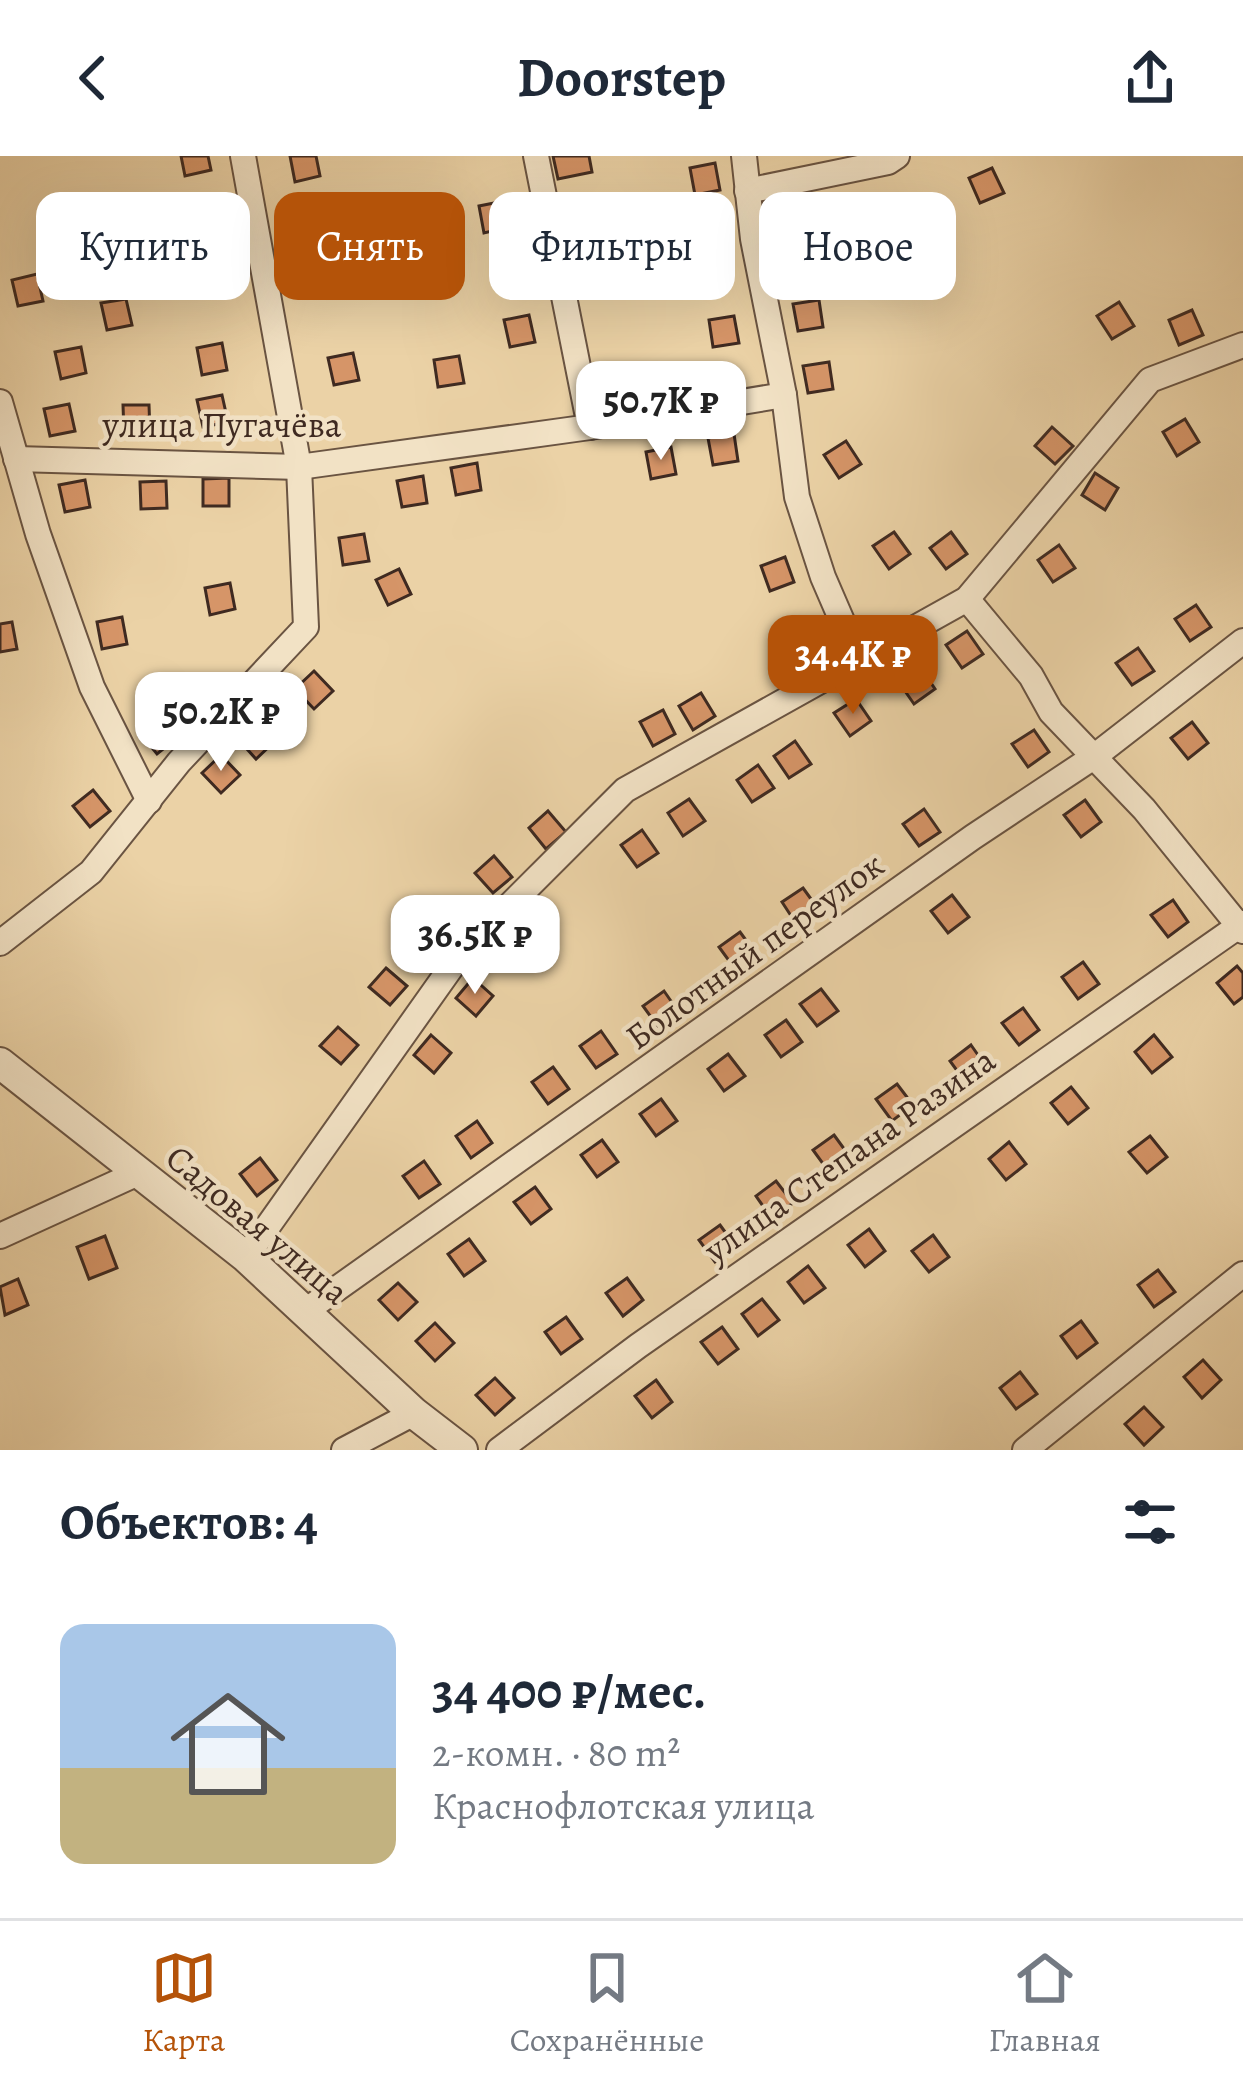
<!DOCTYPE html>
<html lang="ru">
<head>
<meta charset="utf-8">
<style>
  body { margin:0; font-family:Alegreya,serif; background:#f6f6f7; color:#1f2937; height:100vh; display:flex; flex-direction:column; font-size:45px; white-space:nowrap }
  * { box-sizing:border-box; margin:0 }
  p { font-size:39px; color:#747a83 }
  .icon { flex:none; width:66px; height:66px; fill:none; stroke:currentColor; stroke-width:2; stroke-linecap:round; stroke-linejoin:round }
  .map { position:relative; height:1294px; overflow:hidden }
  .side { display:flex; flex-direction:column; background:#fff; flex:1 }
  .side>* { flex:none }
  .top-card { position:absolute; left:36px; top:36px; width:1173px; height:108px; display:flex; gap:24px }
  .price { position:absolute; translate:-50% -102px; padding:0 27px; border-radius:24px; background:#fff; color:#222; font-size:39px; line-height:78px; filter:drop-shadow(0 3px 6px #0008) }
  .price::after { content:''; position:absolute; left:50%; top:72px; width:36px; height:27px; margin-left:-18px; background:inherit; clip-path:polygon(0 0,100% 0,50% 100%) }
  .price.active { background:#b45309; color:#fff }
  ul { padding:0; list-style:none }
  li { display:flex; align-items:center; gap:36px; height:300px; padding:0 60px }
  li+li { border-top:3px solid #e0e1e3 }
  li span { display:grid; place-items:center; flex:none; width:336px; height:240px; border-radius:24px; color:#555 }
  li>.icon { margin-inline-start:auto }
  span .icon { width:144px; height:144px; fill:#fffc; stroke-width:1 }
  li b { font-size:51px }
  h2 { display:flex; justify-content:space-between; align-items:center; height:144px; padding:0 60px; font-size:51px }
  .tag { padding:0 42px; border-radius:24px; background:#fff; box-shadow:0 12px 48px #0002; font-size:42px; line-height:108px }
  .tag.active { background:#b45309; color:#fff }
  header { display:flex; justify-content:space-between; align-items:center; height:156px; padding:0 60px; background:#fff; font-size:54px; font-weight:700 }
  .dock { display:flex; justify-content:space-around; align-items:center; height:168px; border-top:3px solid #e0e1e3; background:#fff; font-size:33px; color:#747a83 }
  .dock a { display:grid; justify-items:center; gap:6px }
  .dock .active { color:#b45309 }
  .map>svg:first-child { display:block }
</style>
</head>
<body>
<header><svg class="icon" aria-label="back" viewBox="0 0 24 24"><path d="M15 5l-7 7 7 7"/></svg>Doorstep<svg class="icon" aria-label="share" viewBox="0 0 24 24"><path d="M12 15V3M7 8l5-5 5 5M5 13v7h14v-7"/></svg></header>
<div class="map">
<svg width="1243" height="1294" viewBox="0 0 1243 1294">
  <rect width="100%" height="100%" fill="#ebd2a6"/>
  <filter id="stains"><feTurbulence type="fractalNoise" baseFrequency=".00167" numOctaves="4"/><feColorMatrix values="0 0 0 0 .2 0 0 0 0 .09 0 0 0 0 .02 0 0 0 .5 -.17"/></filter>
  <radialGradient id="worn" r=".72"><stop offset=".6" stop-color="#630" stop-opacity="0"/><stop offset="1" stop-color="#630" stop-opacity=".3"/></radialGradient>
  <g fill="#d69568" stroke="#3f2a21" stroke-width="3">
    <polygon points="181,0 208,0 211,14 185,20"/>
    <polygon points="290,0 316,0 320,20 295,26"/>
    <polygon points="553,0 589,0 592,16 558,23"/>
    <polygon points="715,7 720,34 695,39 690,12"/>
    <polygon points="992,12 1004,37 980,47 969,22"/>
    <polygon points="504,45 509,71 484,77 479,50"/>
    <polygon points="935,49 946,74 922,85 911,60"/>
    <polygon points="212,53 217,79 192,85 186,58"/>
    <polygon points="335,69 340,95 315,100 309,73"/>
    <polygon points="632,70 637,97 611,102 607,75"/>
    <polygon points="882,84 887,111 862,116 857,90"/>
    <polygon points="516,93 522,120 496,125 491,98"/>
    <polygon points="216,103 221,129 196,135 191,108"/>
    <polygon points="37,118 43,145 18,150 12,124"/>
    <polygon points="126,143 132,169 107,174 101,147"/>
    <polygon points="819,144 823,171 798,175 793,148"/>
    <polygon points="1119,146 1134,170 1112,183 1097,160"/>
    <polygon points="1192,154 1203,179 1179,189 1169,164"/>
    <polygon points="529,159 535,186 510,191 504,164"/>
    <polygon points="734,160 739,187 713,191 709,164"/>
    <polygon points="222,187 227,214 202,219 197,192"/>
    <polygon points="81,191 86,217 61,223 55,196"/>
    <polygon points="353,197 359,224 334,229 328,202"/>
    <polygon points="459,200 464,227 438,231 434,204"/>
    <polygon points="829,206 833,233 808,237 803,210"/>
    <polygon points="222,239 228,266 203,271 197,244"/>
    <polygon points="69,248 75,275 50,280 44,253"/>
    <polygon points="123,249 149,249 150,276 124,277"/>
    <polygon points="1185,263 1199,286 1177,300 1163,276"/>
    <polygon points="1052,271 1073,290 1055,308 1035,290"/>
    <polygon points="734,278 738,305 713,309 708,282"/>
    <polygon points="846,285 861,308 839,322 824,299"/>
    <polygon points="671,291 676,318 651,323 646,296"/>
    <polygon points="477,307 481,334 456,339 451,312"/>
    <polygon points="1095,317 1118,332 1105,354 1082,339"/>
    <polygon points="423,320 427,347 402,351 397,325"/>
    <polygon points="229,322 229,350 203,350 203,323"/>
    <polygon points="85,324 90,351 65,356 59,329"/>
    <polygon points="166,325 167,352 141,353 140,326"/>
    <polygon points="894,376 910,398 889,413 873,390"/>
    <polygon points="951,376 967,398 946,413 930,392"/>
    <polygon points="364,378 369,405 343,409 339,382"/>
    <polygon points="1059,389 1075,412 1053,426 1038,404"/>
    <polygon points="785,401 794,426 770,435 761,410"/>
    <polygon points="399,413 411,438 388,449 376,424"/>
    <polygon points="230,427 235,453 210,459 205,432"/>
    <polygon points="1196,449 1211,471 1190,485 1175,463"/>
    <polygon points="122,461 127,488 102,493 97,466"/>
    <polygon points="12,466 17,493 0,496 0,468"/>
    <polygon points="967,475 983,498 962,512 946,489"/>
    <polygon points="796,477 812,499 790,514 775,491"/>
    <polygon points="1138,492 1154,515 1132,529 1116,507"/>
    <polygon points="920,511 935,533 914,548 898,525"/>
    <polygon points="314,515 333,535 314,553 295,533"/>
    <polygon points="701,537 715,560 693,574 679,550"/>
    <polygon points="856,543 871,565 850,580 834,557"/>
    <polygon points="663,554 675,578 653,590 640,566"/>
    <polygon points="160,560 177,582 157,598 140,577"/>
    <polygon points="256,565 275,585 256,603 238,583"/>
    <polygon points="1192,566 1208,587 1188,603 1171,582"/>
    <polygon points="1034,574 1049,596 1028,611 1012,588"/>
    <polygon points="795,585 811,608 789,622 774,600"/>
    <polygon points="221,599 240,619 221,637 202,617"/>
    <polygon points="758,609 774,632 752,646 737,624"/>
    <polygon points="93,634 110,655 90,671 73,650"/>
    <polygon points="689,643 705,665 683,680 668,657"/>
    <polygon points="1085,644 1101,666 1081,681 1064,659"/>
    <polygon points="924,653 940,676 919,690 903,668"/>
    <polygon points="548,655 566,676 546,693 529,672"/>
    <polygon points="642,674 658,697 637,711 621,689"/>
    <polygon points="494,700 512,721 493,737 475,717"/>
    <polygon points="803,732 819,754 797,769 782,746"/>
    <polygon points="952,739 969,761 948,777 931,755"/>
    <polygon points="1173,744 1188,766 1168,781 1151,759"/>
    <polygon points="740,776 756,798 735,813 719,791"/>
    <polygon points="1083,806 1099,828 1078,843 1062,821"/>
    <polygon points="1237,810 1243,817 1243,841 1234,848 1217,827"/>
    <polygon points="386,812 407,830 390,849 369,831"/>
    <polygon points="473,822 493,840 476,860 456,842"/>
    <polygon points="821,833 838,855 817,870 800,848"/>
    <polygon points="664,835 680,858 659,872 643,850"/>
    <polygon points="1023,852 1039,874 1019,889 1002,867"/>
    <polygon points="786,864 802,886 781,901 765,879"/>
    <polygon points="338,871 358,889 341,908 320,890"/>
    <polygon points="601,875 617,898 596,912 580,890"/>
    <polygon points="431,879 451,897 434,917 414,899"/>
    <polygon points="1154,879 1172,901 1152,917 1135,896"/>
    <polygon points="971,889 987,912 966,927 950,905"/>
    <polygon points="728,898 745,920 724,935 708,913"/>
    <polygon points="553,911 569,933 548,948 532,926"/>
    <polygon points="897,928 913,949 892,965 876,943"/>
    <polygon points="1071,931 1088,952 1068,968 1051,947"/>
    <polygon points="661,943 677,965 656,980 640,958"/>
    <polygon points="477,965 492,987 471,1002 456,980"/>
    <polygon points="834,979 850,1001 829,1016 813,994"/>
    <polygon points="1150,980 1167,1001 1147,1017 1129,996"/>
    <polygon points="602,984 618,1006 597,1021 581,999"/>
    <polygon points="1009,986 1026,1008 1006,1024 989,1003"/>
    <polygon points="260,1002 277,1024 257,1040 240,1018"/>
    <polygon points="424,1005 440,1028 419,1042 403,1020"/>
    <polygon points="776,1025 793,1047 772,1063 756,1040"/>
    <polygon points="535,1031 551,1053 531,1068 514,1046"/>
    <polygon points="720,1069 736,1091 715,1106 699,1084"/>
    <polygon points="869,1073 885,1095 865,1111 848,1089"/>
    <polygon points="933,1079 949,1101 929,1116 912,1095"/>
    <polygon points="105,1080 117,1112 89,1123 77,1091"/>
    <polygon points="469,1083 485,1105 464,1120 448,1098"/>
    <polygon points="808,1110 825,1132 804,1147 788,1126"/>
    <polygon points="1158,1114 1175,1136 1154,1151 1138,1129"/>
    <polygon points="627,1122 643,1144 623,1160 606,1137"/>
    <polygon points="18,1123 28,1149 5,1159 0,1131"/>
    <polygon points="398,1127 417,1146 398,1164 379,1144"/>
    <polygon points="762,1143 779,1164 758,1180 742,1158"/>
    <polygon points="566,1161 582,1183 561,1198 545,1176"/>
    <polygon points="1081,1165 1097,1187 1077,1202 1061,1180"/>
    <polygon points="435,1167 454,1187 435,1205 416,1185"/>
    <polygon points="722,1171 738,1193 718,1208 701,1186"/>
    <polygon points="1203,1204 1221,1224 1202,1242 1184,1221"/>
    <polygon points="1020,1216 1037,1238 1016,1253 1000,1232"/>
    <polygon points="495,1222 514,1242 495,1259 476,1239"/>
    <polygon points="656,1224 672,1246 652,1262 635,1240"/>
    <polygon points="1144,1251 1163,1271 1144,1289 1125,1268"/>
  </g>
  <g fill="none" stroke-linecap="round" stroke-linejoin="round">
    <defs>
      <g id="minor">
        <polyline points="536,0 590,271"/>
        <polyline points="744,0 753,83 784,239 797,341 823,421 858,502"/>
        <polyline points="747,35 888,6 897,0"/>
        <polyline points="0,246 38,378 92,531 149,645"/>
        <polyline points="16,303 299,311 590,271 784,239"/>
        <polyline points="967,443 1031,520 1051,556 1144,653 1243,775"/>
        <polyline points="0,787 91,716 179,606 306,471 299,311 243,0"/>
        <polyline points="0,1080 138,1017"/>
        <polyline points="246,1101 460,799 625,634 967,443 1150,224 1243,189"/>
        <polyline points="304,1156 973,681 1095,600 1243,485"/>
        <polyline points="344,1294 414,1257"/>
        <polyline points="499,1294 638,1190 1243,767"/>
        <polyline points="1025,1294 1243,1118"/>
      </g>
      <polyline id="tertiary" points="0,907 246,1101 414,1257 462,1294"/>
    </defs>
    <use href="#minor" stroke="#6a5442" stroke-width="28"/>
    <use href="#tertiary" stroke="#6a5442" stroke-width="34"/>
    <use href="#minor" stroke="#f2e2c5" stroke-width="24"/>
    <use href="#tertiary" stroke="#f2e2c5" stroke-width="30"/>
  </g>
  <g text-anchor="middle" stroke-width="9" stroke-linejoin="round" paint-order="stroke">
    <g font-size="36" fill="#3f2a21" stroke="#f2e2c5">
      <text x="222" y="281">улица Пугачёва</text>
      <text transform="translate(754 794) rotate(-36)" y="13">Болотный переулок</text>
      <text transform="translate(849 998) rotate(-35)" y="13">улица Степана Разина</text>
      <text transform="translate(258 1068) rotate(40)" y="13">Садовая улица</text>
    </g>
  </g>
  <rect width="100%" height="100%" filter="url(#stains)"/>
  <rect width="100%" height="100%" fill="url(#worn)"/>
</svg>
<b class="price" style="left:661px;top:307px">50.7K ₽</b>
<b class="price active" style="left:853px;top:561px">34.4K ₽</b>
<b class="price" style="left:221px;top:618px">50.2K ₽</b>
<b class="price" style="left:475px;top:841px">36.5K ₽</b>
<div class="top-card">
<a class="tag">Купить</a>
<a class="tag active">Снять</a>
<a class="tag">Фильтры</a>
<a class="tag">Новое</a>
</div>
</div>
<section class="side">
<h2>Объектов: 4<svg class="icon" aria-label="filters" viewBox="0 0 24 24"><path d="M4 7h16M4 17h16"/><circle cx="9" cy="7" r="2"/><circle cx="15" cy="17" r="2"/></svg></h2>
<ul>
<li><span style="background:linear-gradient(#a9c7e8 60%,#c2b280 0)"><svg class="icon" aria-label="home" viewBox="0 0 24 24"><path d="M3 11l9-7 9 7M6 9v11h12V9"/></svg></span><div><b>34 400 ₽/мес.</b><p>2-комн. · 80 m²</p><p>Краснофлотская улица</p></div></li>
</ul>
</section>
<nav class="dock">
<a class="active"><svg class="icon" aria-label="map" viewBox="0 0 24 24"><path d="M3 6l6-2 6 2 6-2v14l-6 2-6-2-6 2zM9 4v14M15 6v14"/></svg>Карта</a>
<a><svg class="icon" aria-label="saved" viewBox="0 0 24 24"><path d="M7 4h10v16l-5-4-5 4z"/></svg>Сохранённые</a>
<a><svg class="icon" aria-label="home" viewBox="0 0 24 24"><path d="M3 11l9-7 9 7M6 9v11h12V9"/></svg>Главная</a>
</nav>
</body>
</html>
